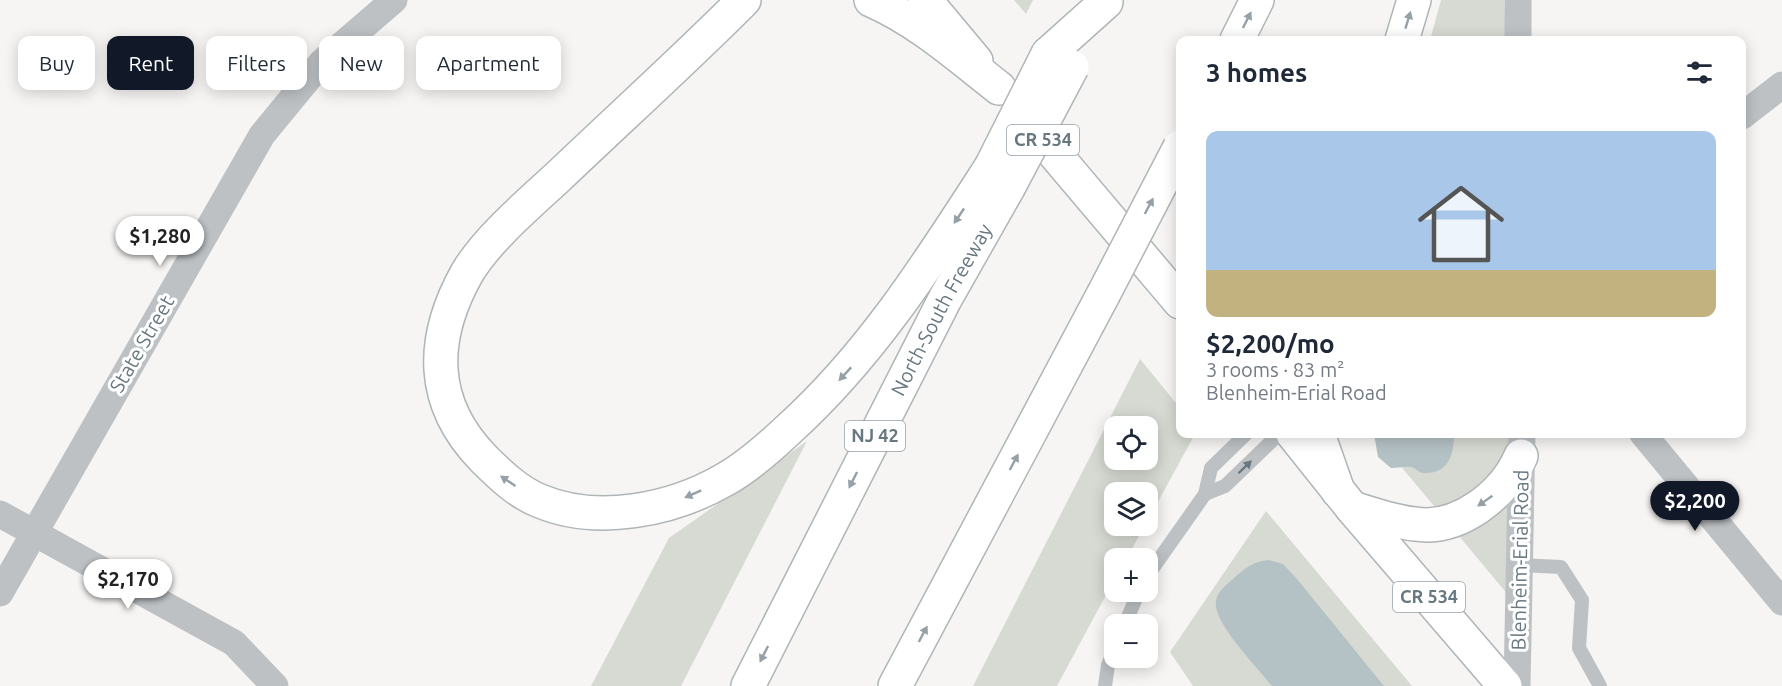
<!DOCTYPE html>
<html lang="en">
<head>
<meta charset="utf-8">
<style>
  body { margin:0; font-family:Ubuntu,sans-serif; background:#f6f6f7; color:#1f2937; height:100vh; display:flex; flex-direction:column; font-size:22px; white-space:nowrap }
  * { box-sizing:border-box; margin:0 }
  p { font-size:20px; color:#747a83 }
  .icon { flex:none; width:33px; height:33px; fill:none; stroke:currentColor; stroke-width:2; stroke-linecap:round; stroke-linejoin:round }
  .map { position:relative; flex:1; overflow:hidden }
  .sheet { position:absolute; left:1176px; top:36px; width:570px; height:402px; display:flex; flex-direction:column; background:#fff; border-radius:12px; box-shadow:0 3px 15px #0003 }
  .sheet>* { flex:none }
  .top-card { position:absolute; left:18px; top:36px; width:570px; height:54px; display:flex; gap:12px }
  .buttons { position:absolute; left:1104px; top:416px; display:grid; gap:12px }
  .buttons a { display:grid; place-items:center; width:54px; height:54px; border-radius:12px; background:#fff; box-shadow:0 3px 15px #0003; font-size:30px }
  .price { position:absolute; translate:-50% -51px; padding:0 14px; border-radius:21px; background:#fff; color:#222; font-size:20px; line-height:39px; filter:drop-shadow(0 2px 3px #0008) }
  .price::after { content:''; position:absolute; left:50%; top:36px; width:18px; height:14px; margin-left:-9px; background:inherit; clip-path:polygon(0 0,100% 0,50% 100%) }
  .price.active { background:#111827; color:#fff }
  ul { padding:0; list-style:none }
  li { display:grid; align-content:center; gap:12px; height:318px; padding:0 30px }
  li span { display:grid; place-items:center; height:186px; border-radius:12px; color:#555 }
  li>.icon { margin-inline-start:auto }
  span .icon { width:108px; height:108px; fill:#fffc; stroke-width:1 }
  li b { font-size:26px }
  h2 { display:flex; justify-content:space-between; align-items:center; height:72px; padding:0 30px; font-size:26px }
  .chip { padding:0 21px; border-radius:12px; background:#fff; box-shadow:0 3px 15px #0003; font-size:21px; line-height:54px }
  .chip.active { background:#111827; color:#fff }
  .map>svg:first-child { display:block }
</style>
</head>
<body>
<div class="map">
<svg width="1782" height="686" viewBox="0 0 1782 686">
  <rect width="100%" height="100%" fill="#f6f5f3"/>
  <g fill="#d6dad2" fill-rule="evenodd">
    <polygon points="1014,0 1033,0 1026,14"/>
    <polygon points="1441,0 1504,0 1506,40 1430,40"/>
    <path d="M1140,359L1180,408V434H1195L1148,520V492H1114V525H1145L1127,558H1114V580L1057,686H973ZM1114,426H1148V459H1114Z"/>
    <polygon points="1374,434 1517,434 1519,608"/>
    <polygon points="807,441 681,686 591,686 669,538"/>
    <polygon points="1266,511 1412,686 1193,686 1170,652"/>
  </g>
  <g fill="#b5c2c5">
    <path d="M1374,434H1454C1454,454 1449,474 1424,473C1418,473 1416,468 1411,467C1405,466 1398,468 1391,468L1378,457Z"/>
    <path d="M1269,560L1283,564L1297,579L1384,686H1272C1259,669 1212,622 1216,601C1217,592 1226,585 1233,579C1244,569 1253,561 1269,560Z"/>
  </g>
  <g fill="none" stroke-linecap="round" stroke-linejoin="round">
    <defs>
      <g id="primary">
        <polyline points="925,0 976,61"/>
        <polyline points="1021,114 1180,302"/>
        <polyline points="1293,434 1352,508 1505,686"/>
        <path d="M1352,508C1372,514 1394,522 1415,524C1459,531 1505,494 1521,456"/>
      </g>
      <g id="highway">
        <path d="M744,0C684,60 621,117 559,176C530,203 487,239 467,273C430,339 429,403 484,459C500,475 519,493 540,501C597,525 672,510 724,480C748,467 770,447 789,429C872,354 931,260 991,167"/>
        <path d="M871,0C919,21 958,56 999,88"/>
        <polyline points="1237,40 1257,0"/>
        <polyline points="1402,40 1414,0"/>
        <polyline points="1048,54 1106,2"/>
        <polyline points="1318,434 1338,491"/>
        <path id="s1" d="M748,686L945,299L1008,188"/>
        <polyline points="895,686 1103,295"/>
      </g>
    </defs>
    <use href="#primary" stroke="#aeb4b7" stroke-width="36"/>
    <use href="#highway" stroke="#b0b5b7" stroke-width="36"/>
    <g stroke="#bdc1c4" stroke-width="14">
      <polyline points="1205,494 1225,486 1279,434"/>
      <polyline points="1519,565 1561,567 1582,600 1579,648 1600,686"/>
      <polyline points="1148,575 1205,494 1211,468 1246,434"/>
      <polyline points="1125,624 1139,591"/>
      <polyline points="1105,686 1108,665 1114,650"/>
    </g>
    <g stroke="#bdc1c4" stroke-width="27">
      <polyline points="1518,40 1518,0"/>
      <polyline points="1742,116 1782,85"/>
      <polyline points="1643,434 1782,602"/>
      <polyline points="0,514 234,643 275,686"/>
      <polyline points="0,593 262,135 322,62 394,0"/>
      <polyline points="1517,686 1522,434"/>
    </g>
    <use href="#primary" stroke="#fff" stroke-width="33"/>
    <use href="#highway" stroke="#fff" stroke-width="33"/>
    <defs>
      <g id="highway-bridge">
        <polyline points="991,167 1048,54"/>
        <polyline points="1008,188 1072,67"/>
        <polyline points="1103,295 1180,147"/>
      </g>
    </defs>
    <use href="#highway-bridge" stroke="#b0b5b7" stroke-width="36" stroke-linecap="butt"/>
    <use href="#highway-bridge" stroke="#fff" stroke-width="33"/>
  </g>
  <defs><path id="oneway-solid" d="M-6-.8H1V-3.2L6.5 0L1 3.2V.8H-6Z" transform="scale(1.5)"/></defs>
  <g fill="#95a0a7">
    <use href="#oneway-solid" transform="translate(1247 20) rotate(-63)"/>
    <use href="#oneway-solid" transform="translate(1408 20) rotate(-73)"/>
    <use href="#oneway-solid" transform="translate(1149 206) rotate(-62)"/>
    <use href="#oneway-solid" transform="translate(959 216) rotate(124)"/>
    <use href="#oneway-solid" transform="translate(845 374) rotate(133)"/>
    <use href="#oneway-solid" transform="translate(1014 462) rotate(-62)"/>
    <use href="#oneway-solid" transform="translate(853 480) rotate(117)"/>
    <use href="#oneway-solid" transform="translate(508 481) rotate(-146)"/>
    <use href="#oneway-solid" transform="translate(693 494) rotate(156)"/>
    <use href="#oneway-solid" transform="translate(1485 501) rotate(145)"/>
    <use href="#oneway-solid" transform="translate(923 634) rotate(-62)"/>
    <use href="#oneway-solid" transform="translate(764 654) rotate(117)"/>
  </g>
  <use fill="#677881" href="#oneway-solid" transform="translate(1245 467) rotate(-44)"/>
  <g text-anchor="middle" stroke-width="6" stroke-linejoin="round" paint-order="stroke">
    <g fill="#fff" stroke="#95a0a7" stroke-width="1.5">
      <rect x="1007" y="125" width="72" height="30" rx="4.5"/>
      <rect x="845" y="421" width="60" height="30" rx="4.5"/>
      <rect x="1393" y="582" width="72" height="30" rx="4.5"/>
    </g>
    <g font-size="18" font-weight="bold" fill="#677881">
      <text x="1043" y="146">CR 534</text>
      <text x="875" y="442">NJ 42</text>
      <text x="1429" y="603">CR 534</text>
    </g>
    <g font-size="20" fill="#677881" stroke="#fff">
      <text dy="7" stroke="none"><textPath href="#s1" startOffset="423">North-South Freeway</textPath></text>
      <text transform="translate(142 344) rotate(-60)" y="7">State Street</text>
      <text transform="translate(1520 560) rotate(-89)" y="7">Blenheim-Erial Road</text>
    </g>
  </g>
</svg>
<div class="buttons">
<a><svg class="icon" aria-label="locate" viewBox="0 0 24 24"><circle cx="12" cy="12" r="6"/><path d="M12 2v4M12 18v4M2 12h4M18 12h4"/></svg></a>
<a><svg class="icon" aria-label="layers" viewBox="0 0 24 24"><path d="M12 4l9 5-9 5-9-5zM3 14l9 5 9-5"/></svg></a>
<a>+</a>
<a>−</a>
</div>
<b class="price" style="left:160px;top:267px">$1,280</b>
<b class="price active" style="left:1695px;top:532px">$2,200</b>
<b class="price" style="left:128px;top:610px">$2,170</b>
<div class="top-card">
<a class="chip">Buy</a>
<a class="chip active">Rent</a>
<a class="chip">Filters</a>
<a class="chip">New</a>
<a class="chip">Apartment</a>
</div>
<section class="sheet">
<h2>3 homes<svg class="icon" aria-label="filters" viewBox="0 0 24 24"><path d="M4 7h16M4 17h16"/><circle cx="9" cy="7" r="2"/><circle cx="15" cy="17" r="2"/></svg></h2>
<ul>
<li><span style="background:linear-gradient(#a9c7e8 75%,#c2b280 0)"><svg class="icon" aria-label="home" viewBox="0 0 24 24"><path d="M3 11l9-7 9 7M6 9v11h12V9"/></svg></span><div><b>$2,200/mo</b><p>3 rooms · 83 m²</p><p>Blenheim-Erial Road</p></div></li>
</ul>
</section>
</div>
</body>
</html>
